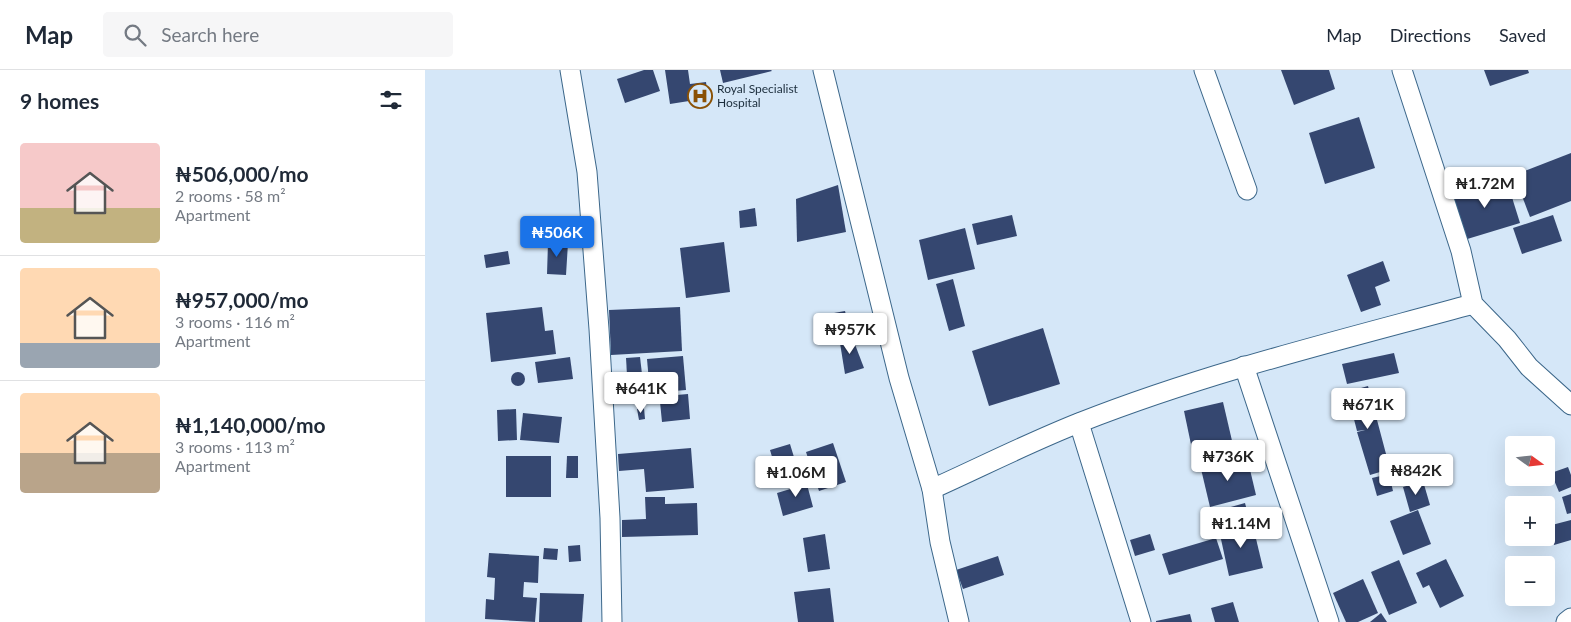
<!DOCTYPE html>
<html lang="en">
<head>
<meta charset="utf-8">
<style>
  body { margin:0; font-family:Lato,sans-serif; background:#f6f6f7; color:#1f2937; height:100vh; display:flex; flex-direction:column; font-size:19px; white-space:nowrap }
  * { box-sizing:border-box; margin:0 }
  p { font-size:16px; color:#747a83 }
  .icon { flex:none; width:28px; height:28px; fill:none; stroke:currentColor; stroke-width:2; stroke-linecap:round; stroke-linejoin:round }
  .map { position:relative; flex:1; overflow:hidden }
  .panel { display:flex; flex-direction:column; background:#fff; width:425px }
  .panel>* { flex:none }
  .needle { width:32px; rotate:105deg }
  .fabs { position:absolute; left:1080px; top:366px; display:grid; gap:10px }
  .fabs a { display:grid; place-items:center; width:50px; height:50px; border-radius:5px; background:#fff; box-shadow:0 5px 20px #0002; font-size:25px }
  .price { position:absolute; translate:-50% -42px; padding:0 11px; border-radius:5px; background:#fff; color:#222; font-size:16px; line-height:32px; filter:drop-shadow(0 1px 2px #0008) }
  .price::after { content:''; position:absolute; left:50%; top:30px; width:15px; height:11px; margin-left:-8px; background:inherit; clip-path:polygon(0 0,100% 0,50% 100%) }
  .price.on { background:#1a73e8; color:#fff }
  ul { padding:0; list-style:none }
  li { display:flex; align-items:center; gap:15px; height:125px; padding:0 20px }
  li+li { border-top:1px solid #e0e1e3 }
  li span { display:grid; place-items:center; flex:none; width:140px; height:100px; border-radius:5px; color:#555 }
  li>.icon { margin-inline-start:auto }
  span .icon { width:60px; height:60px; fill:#fffc; stroke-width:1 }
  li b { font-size:21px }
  h2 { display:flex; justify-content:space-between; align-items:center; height:60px; padding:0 20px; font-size:21px }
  header { display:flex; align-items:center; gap:30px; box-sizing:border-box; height:70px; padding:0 25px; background:#fff; border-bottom:1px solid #e0e1e3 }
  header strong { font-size:24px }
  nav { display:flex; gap:28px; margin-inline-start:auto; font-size:18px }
  .search { width:350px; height:45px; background:#f6f6f7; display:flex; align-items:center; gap:12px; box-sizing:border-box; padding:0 18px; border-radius:5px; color:#747a83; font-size:19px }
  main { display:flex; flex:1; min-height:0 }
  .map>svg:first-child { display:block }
</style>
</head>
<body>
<header>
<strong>Map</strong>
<div class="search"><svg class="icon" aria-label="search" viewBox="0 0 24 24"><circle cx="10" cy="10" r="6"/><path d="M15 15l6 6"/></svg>Search here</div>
<nav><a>Map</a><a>Directions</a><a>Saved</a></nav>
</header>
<main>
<section class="panel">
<h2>9 homes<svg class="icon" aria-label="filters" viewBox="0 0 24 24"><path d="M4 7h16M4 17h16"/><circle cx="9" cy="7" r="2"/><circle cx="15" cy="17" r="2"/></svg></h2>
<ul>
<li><span style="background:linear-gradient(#f6c9c9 65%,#c2b280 0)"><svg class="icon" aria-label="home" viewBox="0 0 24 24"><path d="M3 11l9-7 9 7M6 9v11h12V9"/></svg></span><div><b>₦506,000/mo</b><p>2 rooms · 58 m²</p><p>Apartment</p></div></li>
<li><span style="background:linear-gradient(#ffd9b3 75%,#9aa5b1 0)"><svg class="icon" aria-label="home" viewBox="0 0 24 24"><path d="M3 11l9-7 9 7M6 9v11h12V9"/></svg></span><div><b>₦957,000/mo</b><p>3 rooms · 116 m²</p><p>Apartment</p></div></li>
<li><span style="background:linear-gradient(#ffd9b3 60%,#b9a48a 0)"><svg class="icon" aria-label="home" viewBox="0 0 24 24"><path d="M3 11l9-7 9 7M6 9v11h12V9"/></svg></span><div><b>₦1,140,000/mo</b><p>3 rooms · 113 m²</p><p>Apartment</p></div></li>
</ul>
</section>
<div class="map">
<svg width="1146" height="552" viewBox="0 0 1146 552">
  <rect width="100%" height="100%" fill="#d5e7f8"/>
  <g fill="#354770">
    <polygon points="219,0 228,0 235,21 200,33 192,9"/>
    <polygon points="240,0 263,0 265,14 281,12 283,28 245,34"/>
    <polygon points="295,0 346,0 347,1 298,13"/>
    <polygon points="856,0 904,0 910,19 869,35"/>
    <polygon points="1059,0 1103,0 1104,3 1065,16"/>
    <polygon points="934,47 950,98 900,114 884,63"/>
    <polygon points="1146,83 1146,131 1105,147 1089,105"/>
    <polygon points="1081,108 1095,153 1039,170 1025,126"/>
    <polygon points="413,115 421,162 372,172 371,129"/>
    <polygon points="330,138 332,156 315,158 314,141"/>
    <polygon points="587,145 592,166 552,175 547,154"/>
    <polygon points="1128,145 1137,171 1097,184 1088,158"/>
    <polygon points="540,158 550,199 503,210 494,170"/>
    <polygon points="123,172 143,173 141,205 122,204"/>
    <polygon points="299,172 305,222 261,228 255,178"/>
    <polygon points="83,181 85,194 61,198 59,185"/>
    <polygon points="958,191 965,211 950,217 956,235 936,242 922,205"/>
    <polygon points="528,209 540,256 524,261 511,214"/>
    <polygon points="117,237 120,261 128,260 131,284 66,292 61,243"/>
    <polygon points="255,237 257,281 186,285 184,240"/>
    <polygon points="420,241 424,257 413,259 409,243"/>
    <polygon points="618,258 635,314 564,336 547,281"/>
    <polygon points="426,264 439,298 420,304 414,267"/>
    <polygon points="969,283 974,303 922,314 917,294"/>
    <polygon points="258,286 261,320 225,323 222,289"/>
    <polygon points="145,287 148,309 113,313 110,292"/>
    <polygon points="215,287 217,304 202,305 201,288"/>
    <circle cx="93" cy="309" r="7"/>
    <polygon points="943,316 965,399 945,405 932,362 940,360 932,361 922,322"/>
    <polygon points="263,324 265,349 237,352 235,332 241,331 240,326"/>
    <polygon points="798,332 808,375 768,384 759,341"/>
    <polygon points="219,338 220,349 214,350 212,339"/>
    <polygon points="91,339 92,370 73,371 72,340"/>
    <polygon points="98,343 137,347 134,373 95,370"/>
    <polygon points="408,373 421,412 394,421 381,382"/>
    <polygon points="365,374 372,397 369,400 370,407 355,414 345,380"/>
    <polygon points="266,378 269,418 221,422 219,399 194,401 193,384"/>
    <rect x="81" y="386" width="45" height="41"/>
    <polygon points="142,386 153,386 153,408 141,408"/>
    <polygon points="822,387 831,425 785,437 776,399"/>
    <polygon points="1143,397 1146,405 1146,417 1134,422 1126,403"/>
    <polygon points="964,404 968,421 952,426 947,408"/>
    <polygon points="380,407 388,437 358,446 352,423 372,417 370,410"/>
    <polygon points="998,411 1005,435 985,442 978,417"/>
    <polygon points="1146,424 1146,443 1142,444 1137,427"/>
    <polygon points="220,427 240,427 240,434 272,433 273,465 197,467 197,450 221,449"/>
    <polygon points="820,433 824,448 792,457 788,442"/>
    <polygon points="993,440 1006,474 978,485 965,451"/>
    <polygon points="1146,450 1146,470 1129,475 1123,456"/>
    <polygon points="827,452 838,498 804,506 794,460"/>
    <polygon points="400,464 405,499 383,502 378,468"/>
    <polygon points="725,464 730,480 710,486 705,470"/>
    <polygon points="791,468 798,489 744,505 737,484"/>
    <polygon points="155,475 156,491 144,492 143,476"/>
    <polygon points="119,478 133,479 132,490 118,489"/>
    <polygon points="64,483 114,486 113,513 99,512 98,527 112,528 110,552 60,549 61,529 69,530 70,508 62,507"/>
    <polygon points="573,486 579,505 538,519 531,500"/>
    <polygon points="1021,489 1039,526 1015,538 1004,515 998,518 991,503"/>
    <polygon points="974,490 992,533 964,545 946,502"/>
    <polygon points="938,509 953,543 933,552 921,552 908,523"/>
    <polygon points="405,518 409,552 373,552 369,522"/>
    <polygon points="115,523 159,524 157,552 114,552"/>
    <polygon points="808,532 814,552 790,552 786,538"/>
    <polygon points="956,543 962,552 945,552"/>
    <polygon points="765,544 767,552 731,552 731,551"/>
  </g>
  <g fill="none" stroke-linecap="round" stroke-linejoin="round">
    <defs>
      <g id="minor">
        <polyline points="145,0 162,102 174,259 185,448 187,552"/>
        <polyline points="398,0 474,308 507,419 515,472 534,552"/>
        <polyline points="779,0 822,120"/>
        <polyline points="977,0 1036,181 1048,234 1082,269 1104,297 1146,335"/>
        <polyline points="819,296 904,552"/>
        <polyline points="654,353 716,552"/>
        <path d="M507,419C556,397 605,372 656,352C783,302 916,270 1048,234"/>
        <polyline points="1141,552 1146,548"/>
      </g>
    </defs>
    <use href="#minor" stroke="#3c678a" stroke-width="21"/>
    <use href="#minor" stroke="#fff" stroke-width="19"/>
  </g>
  <defs>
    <symbol id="hospital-ring" viewBox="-11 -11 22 22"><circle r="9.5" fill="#d5e7f8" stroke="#8a5105" stroke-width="1.5"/><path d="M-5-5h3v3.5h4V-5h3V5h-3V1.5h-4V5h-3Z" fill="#8a5105"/></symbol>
  </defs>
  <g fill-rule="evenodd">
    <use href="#hospital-ring" x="261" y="12" width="28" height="28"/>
  </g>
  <g text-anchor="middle" stroke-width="5" stroke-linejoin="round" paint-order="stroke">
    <g font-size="12" fill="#1b2d3c" stroke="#d5e7f8" text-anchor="start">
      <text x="292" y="23">Royal Specialist<tspan x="292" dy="14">Hospital</tspan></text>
    </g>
  </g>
</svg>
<div class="fabs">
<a><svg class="needle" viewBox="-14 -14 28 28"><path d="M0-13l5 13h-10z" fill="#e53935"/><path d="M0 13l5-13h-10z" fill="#747a83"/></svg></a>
<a>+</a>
<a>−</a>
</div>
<b class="price" style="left:1060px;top:139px">₦1.72M</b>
<b class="price on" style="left:132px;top:188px">₦506K</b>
<b class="price" style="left:425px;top:285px">₦957K</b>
<b class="price" style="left:216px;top:344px">₦641K</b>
<b class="price" style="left:943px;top:360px">₦671K</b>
<b class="price" style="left:803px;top:412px">₦736K</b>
<b class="price" style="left:991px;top:426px">₦842K</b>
<b class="price" style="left:371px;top:428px">₦1.06M</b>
<b class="price" style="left:816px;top:479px">₦1.14M</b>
</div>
</main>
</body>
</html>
